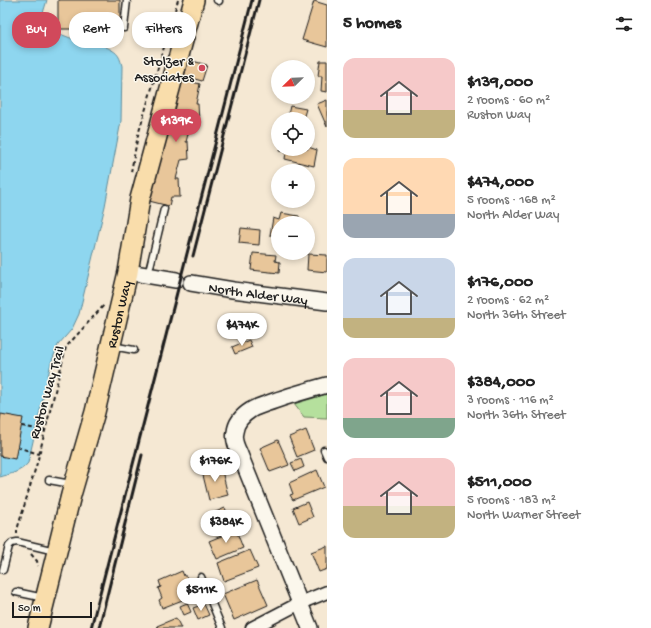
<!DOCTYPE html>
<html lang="en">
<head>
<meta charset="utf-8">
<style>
  body { margin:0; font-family:"Gochi Hand",sans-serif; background:#f6f6f6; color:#222; height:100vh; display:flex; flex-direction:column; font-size:15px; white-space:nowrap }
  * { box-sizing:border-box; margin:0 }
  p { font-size:13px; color:#767676 }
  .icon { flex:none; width:22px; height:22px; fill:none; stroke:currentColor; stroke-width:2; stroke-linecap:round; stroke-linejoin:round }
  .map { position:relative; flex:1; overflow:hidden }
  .panel { display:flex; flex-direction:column; background:#fff; width:324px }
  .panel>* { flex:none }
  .top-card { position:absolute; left:12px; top:12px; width:255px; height:36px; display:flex; gap:8px }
  .needle { width:26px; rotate:247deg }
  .controls { position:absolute; left:271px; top:60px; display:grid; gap:8px }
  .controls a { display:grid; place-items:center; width:44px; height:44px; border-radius:50%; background:#fff; box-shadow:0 2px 6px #0003; font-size:20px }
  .scale { position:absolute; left:12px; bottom:10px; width:80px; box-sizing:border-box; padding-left:4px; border:2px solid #1c1c1c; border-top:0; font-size:11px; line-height:14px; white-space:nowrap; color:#1c1c1c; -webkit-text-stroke:3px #fbf7ec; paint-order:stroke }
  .price { position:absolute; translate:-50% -34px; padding:0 9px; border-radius:14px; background:#fff; color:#222; font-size:13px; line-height:26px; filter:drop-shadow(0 1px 2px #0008) }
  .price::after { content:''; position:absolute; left:50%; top:24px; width:12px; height:9px; margin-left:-6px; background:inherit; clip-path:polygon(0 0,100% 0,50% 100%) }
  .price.selected { background:#d1495b; color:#fff }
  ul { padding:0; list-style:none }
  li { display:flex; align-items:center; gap:12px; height:100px; padding:0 16px }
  li span { display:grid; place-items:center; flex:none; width:112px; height:80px; border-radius:12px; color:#555 }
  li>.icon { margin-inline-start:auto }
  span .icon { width:48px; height:48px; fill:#fffc; stroke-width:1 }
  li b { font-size:17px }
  h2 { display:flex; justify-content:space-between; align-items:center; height:48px; padding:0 16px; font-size:17px }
  .pill { padding:0 14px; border-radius:16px; background:#fff; box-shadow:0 2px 6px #0003; font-size:14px; line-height:36px }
  .pill.selected { background:#d1495b; color:#fff }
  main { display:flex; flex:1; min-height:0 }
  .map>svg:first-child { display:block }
</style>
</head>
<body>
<main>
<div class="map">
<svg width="327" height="628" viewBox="0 0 327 628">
  <rect width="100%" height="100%" fill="#f5e8d3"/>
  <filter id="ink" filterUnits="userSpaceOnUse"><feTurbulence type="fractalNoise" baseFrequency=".025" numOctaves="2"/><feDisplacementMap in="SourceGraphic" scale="8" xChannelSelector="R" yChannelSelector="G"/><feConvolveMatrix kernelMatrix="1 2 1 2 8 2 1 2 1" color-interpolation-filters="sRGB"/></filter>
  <g filter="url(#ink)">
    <polygon fill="#b5e09d" stroke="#687e5c" points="327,394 327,418 304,417 294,404"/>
    <path fill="#8ed6ef" stroke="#608c9b" d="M0,0H47L39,26L73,39L83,33L103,36L104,46C116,52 119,53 122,66L121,121L105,206L79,314L72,329L58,345L51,363L28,463C21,472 10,474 0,477Z"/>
    <g fill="#e8c69a" stroke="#1c1c1c">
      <rect x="58" y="0" width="62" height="29"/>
      <polygon points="314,1 327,5 327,47 302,40"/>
      <polygon points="189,60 207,65 202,81 184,76"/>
      <polygon points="320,61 327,61 327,92 321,91 322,76 318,76"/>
      <polygon points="180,79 200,84 196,104 198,104 199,122 191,122 186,142 188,142 189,159 181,160 176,179 179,179 180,197 171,197 169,206 149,201"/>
      <polygon points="327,100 327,127 317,104"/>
      <polygon points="290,106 306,109 303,119 287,119"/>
      <polygon points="308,147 317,150 314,166 285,159 286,152 280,151 280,149 308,149"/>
      <polygon points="281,213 299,216 298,223 278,223 278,236 270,235 273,218 279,220"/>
      <polygon points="241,228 260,230 259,245 239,243"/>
      <polygon points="253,253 276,255 275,261 280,262 279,273 251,270"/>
      <polygon points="308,254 327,255 327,272 307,270"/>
      <polygon points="249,340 252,347 235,354 232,347"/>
      <polygon points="1,414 23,418 15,459 0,456 0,421"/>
      <polygon points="306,430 314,450 297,457 289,437"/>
      <polygon points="278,440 289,465 270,472 260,448"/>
      <polygon points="301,459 304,467 295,471 291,463"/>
      <polygon points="221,467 228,495 209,500 202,471"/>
      <polygon points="317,470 324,487 293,500 290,495 293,494 289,483"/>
      <polygon points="307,502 313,517 299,523 293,508"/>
      <polygon points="225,508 232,524 210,533 204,517"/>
      <polygon points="236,530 243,548 217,559 209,541"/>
      <polygon points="327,546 327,569 319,572 311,552"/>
      <polygon points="250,550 258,568 224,581 218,563"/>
      <polygon points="182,571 184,576 186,576 189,583 187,584 190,591 188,592 190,597 162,608 159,600 162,598 158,588 161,587 159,581"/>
      <polygon points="257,580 268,605 234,620 223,594"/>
      <polygon points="187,603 191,612 184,615 180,606"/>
      <polygon points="204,604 209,615 198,620 193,608"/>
      <polygon points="176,618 181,628 158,628 157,626"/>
    </g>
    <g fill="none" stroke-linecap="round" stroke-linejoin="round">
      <defs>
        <g id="service">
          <polyline points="217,0 219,1"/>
          <polyline points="124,28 127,0"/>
          <polyline points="148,275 164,209"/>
          <polyline points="112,346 134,350"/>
          <polyline points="324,450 327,457"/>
          <polyline points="49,480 71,484"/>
          <polyline points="3,570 9,546 12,543 17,542 55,551"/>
          <polyline points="201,577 222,628"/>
          <polyline points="16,592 44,598"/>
        </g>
        <polyline id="minor" points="252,628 300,603 327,592"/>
        <g id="tertiary">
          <polyline points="128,272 176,280"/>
          <path id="s1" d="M191,283L233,290L327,302"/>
          <path d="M310,628L239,452C236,446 233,439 235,432C236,422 243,415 251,410C258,406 266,404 274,401C291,395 309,390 327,385"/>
        </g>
        <g id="primary">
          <path id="s2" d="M38,628L71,495L95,412L128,272L140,199L194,0"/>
        </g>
      </defs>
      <use href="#service" stroke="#1c1c1c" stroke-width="9"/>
      <use href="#minor" stroke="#1c1c1c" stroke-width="15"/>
      <use href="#tertiary" stroke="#1c1c1c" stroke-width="18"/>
      <use href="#primary" stroke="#1c1c1c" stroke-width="22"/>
      <g stroke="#1c1c1c" stroke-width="2" stroke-dasharray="4 3" stroke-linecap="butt">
        <polyline points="131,172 138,135 178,0"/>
        <polyline points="22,426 45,431"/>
        <polyline points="17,447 39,454"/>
        <polyline points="17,534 17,530 37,463 66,347 105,304"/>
        <polyline points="31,554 37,561 38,566"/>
      </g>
      <use href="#service" stroke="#fbf7ec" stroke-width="6"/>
      <use href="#minor" stroke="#fbf7ec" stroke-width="12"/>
      <use href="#tertiary" stroke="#fbf7ec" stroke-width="15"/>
      <use href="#primary" stroke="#f9ddab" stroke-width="19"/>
      <g stroke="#1c1c1c" stroke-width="3">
        <polyline points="193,256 259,0"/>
        <polyline points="91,628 252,0"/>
        <polyline points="99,628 142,455"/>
      </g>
    </g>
  </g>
  <circle fill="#d1495b" stroke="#fbf7ec" stroke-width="1.5" cx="202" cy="68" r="4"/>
  <g text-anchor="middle" stroke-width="3" stroke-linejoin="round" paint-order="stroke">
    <g font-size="14" fill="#1c1c1c" stroke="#fbf7ec" text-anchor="end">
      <text x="194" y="65">Stolzer &amp;<tspan x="194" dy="16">Associates</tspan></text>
    </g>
    <g font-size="14" fill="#1c1c1c" stroke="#fbf7ec">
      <text dy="5" stroke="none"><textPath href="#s1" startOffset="68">North Alder Way</textPath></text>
      <text dy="5" stroke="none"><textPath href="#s2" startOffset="324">Ruston Way</textPath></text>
      <text transform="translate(46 392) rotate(-74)" y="5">Ruston Way Trail</text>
    </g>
  </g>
</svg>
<div class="controls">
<a><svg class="needle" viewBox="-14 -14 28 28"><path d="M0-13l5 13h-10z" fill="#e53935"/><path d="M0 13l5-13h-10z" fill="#767676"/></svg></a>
<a><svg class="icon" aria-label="locate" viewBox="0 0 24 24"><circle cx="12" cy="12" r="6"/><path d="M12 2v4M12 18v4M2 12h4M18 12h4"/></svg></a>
<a>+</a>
<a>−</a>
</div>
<div class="scale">50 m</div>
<b class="price selected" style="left:176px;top:143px">$139K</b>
<b class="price" style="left:242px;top:347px">$474K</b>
<b class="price" style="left:215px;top:483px">$176K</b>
<b class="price" style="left:226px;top:544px">$384K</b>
<b class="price" style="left:201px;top:612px">$511K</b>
<div class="top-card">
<a class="pill selected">Buy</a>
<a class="pill">Rent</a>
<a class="pill">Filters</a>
</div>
</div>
<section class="panel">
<h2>5 homes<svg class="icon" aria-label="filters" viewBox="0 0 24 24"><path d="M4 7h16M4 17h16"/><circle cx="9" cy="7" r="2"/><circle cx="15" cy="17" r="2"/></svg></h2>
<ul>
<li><span style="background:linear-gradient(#f6c9c9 65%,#c2b280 0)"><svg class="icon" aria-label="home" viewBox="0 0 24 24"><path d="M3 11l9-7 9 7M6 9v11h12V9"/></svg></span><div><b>$139,000</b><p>2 rooms · 60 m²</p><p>Ruston Way</p></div></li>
<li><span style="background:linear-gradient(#ffd9b3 70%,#9aa5b1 0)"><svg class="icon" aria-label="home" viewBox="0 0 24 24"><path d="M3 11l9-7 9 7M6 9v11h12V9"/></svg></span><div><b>$474,000</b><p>5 rooms · 168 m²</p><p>North Alder Way</p></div></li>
<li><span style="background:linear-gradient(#c9d6e8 75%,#c2b280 0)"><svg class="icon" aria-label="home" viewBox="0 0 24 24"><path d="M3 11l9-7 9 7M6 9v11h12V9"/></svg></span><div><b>$176,000</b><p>2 rooms · 62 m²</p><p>North 36th Street</p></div></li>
<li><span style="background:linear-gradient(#f6c9c9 75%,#7fa58c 0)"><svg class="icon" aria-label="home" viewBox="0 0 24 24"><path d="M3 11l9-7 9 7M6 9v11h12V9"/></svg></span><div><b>$384,000</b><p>3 rooms · 116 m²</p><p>North 36th Street</p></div></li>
<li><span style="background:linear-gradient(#f6c9c9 60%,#c2b280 0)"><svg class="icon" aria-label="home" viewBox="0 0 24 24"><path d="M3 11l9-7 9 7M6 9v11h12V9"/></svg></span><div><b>$511,000</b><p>5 rooms · 183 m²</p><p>North Warner Street</p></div></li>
</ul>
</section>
</main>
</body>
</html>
